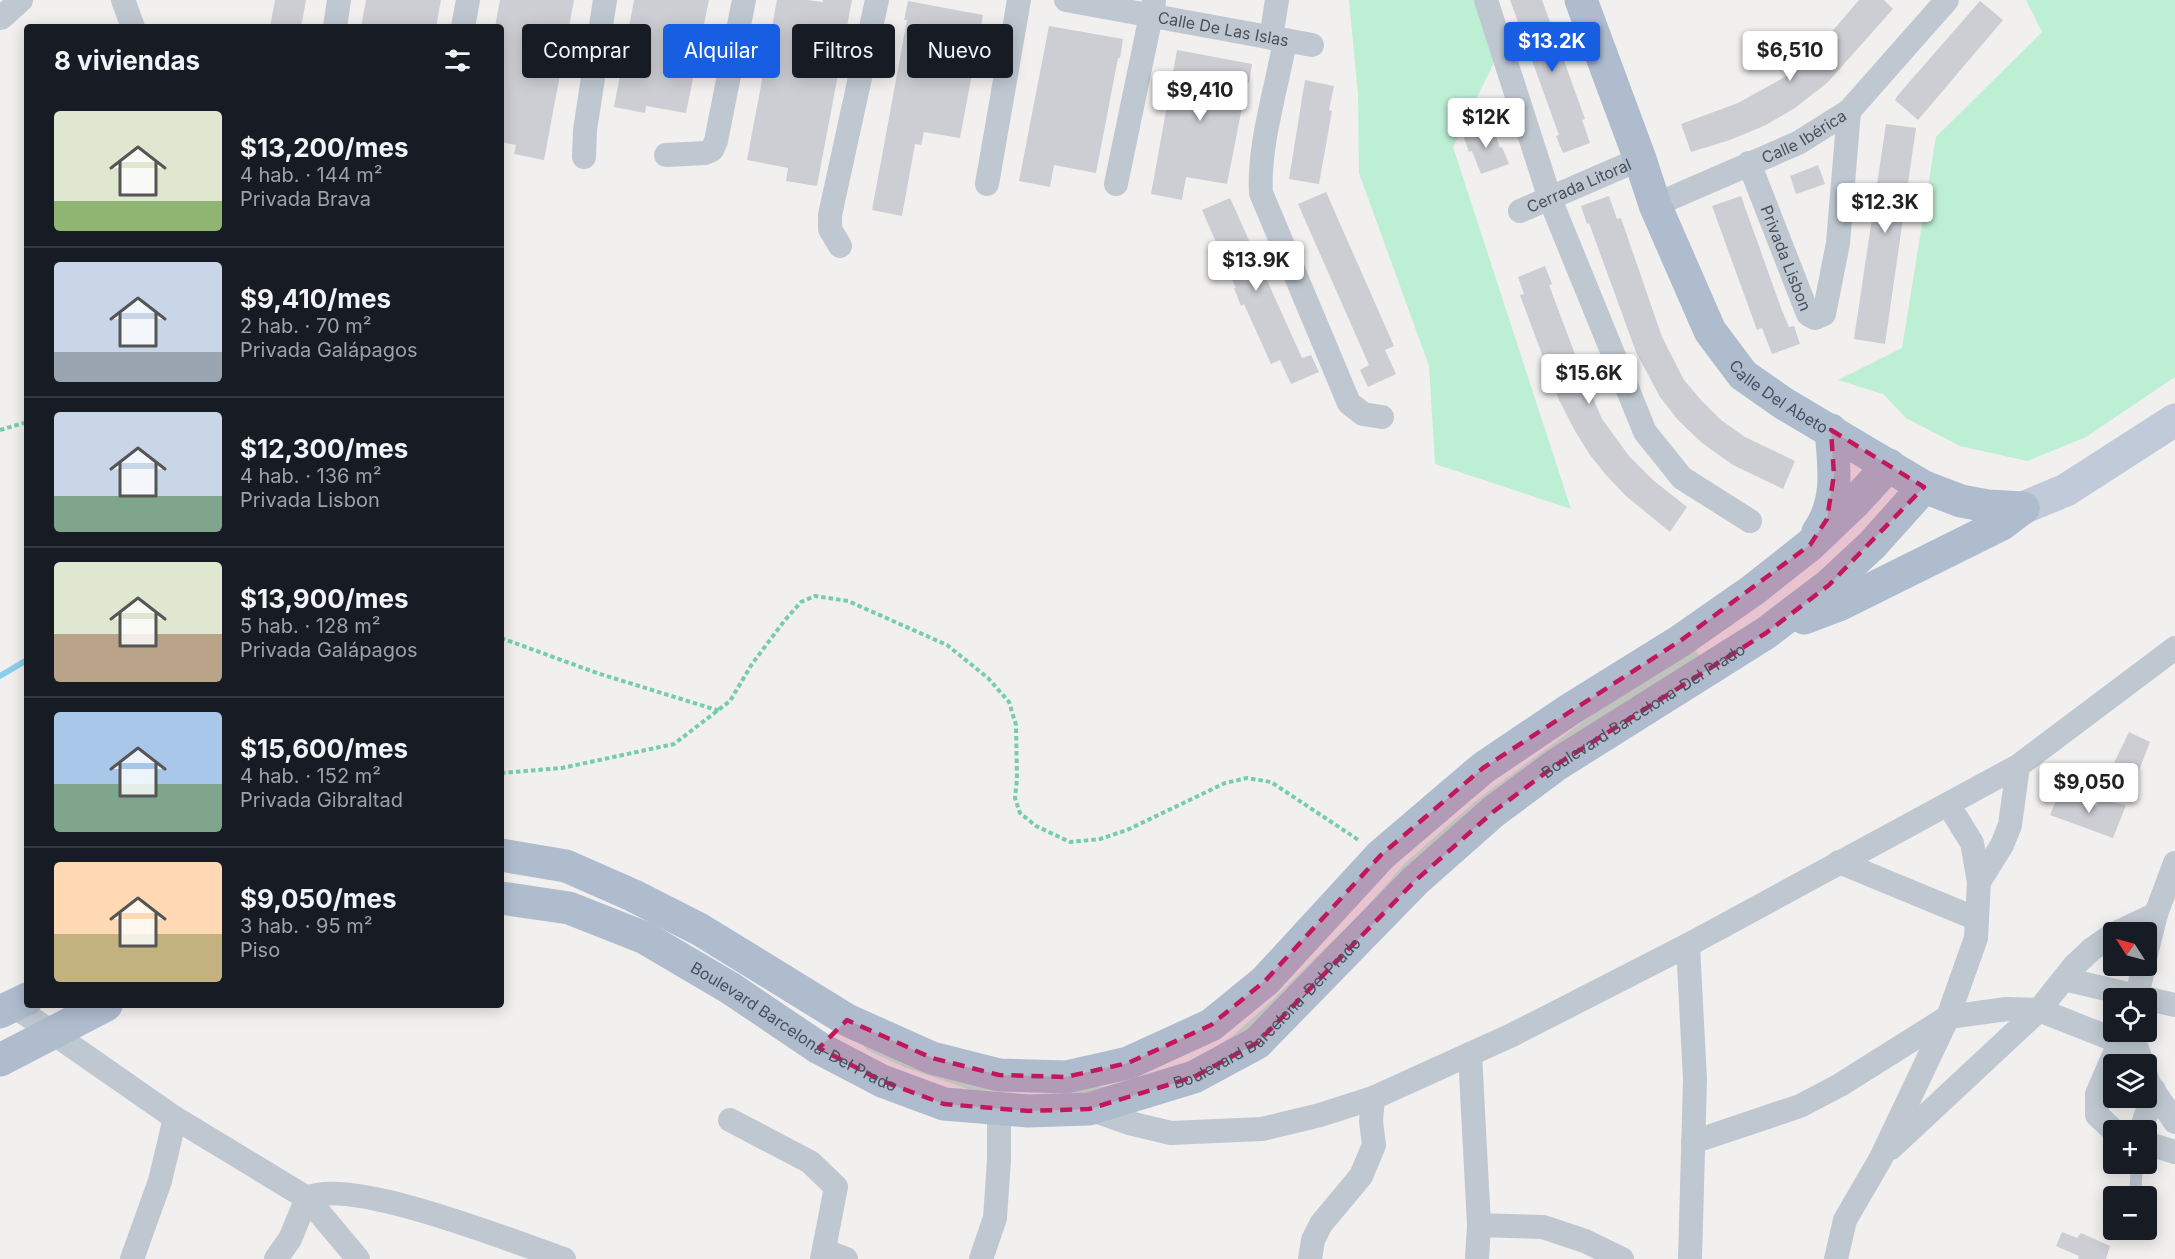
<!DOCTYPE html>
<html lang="es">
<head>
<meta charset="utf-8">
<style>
  body { margin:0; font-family:Inter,sans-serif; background:#20242c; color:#f1f3f6; height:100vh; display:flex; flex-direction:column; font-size:22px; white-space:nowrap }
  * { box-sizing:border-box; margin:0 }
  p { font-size:20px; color:#9ea1a6 }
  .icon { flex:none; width:33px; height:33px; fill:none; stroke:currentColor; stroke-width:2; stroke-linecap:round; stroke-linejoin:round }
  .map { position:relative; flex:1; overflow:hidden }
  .side { position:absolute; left:24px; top:24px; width:480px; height:984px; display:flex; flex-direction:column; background:#171b24; border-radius:6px; box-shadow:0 3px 15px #0003 }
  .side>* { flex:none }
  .top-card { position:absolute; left:522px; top:24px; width:570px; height:54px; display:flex; gap:12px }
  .needle { width:39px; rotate:306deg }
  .controls { position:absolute; left:2103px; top:922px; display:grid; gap:12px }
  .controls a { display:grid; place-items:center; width:54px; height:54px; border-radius:6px; background:#171b24; box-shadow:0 3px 15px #0003; font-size:30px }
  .price { position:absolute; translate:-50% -51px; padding:0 14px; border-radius:6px; background:#fff; color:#222; font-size:20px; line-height:39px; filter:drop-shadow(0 2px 3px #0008) }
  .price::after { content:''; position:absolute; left:50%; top:36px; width:18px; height:14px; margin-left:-9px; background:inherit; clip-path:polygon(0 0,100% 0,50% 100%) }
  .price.on { background:#175ee3; color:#fff }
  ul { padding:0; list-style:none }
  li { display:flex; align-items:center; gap:18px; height:150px; padding:0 30px }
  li+li { border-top:2px solid #363941 }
  li span { display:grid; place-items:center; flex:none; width:168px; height:120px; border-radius:6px; color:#555 }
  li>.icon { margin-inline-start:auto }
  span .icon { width:72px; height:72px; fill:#fffc; stroke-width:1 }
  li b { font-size:26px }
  h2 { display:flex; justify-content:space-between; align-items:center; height:72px; padding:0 30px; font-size:26px }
  .chip { padding:0 21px; border-radius:6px; background:#171b24; box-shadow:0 3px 15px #0003; font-size:21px; line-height:54px }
  .chip.on { background:#175ee3; color:#fff }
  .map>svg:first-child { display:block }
</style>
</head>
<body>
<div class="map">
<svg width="2175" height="1259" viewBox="0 0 2175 1259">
  <rect width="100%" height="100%" fill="#f2efef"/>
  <g fill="#bdefd5">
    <polygon points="1349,0 1477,0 1498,54 1453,147 1571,509 1435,464 1429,366 1359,173 1358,94"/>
    <polygon points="2026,0 2175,0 2175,377 2086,437 2027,461 1960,446 1906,418 1883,394 1838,380 1902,348 1936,137 2042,32"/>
    <polygon points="1694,648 1704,662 1523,777 1237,1044 1107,1094 971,1090 904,1067 867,1050 860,1040 969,1080 1104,1087 1194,1060 1231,1037 1263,1009 1366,908 1404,864 1477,800 1600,709"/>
  </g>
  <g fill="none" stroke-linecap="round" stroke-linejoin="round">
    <polyline stroke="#8acfed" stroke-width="6" points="0,676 27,660"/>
  </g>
  <g fill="#ccced4">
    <polygon points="275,0 306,0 301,27 270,27"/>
    <polygon points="366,0 441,0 436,27 361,27"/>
    <polygon points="500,0 574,0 544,160 514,154 516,145 501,142 501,27 495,27"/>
    <polygon points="634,0 709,0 686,113 646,106 645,113 614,107"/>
    <polygon points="777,0 807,0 823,2 823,0 852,0 817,186 786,181 788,168 747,160"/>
    <polygon points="1510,0 1542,0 1585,119 1582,120 1590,143 1563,153 1556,136 1559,135"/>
    <polygon points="1859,0 1884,0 1893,9 1827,83 1795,108 1766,125 1730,140 1691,152 1681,124 1738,103 1785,77 1817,49"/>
    <polygon points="908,1 983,15 960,138 924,132 921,145 915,144 902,216 872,210 907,20 904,20"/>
    <polygon points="1980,1 2003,20 1918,120 1895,100 1898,95"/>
    <polygon points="1049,26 1123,39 1120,58 1118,58 1096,173 1054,165 1050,187 1019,181"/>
    <polygon points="1177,50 1252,64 1249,83 1247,82 1227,184 1186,177 1182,200 1151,194"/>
    <polygon points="1305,80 1334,86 1329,110 1332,111 1319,184 1289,179"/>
    <polygon points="1492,124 1500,148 1502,147 1509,164 1481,174 1472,151 1469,152 1463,135"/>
    <polygon points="1886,124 1916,128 1885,344 1854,339"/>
    <polygon points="1818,165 1825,184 1796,194 1790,176"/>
    <polygon points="1326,192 1394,346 1385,350 1396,374 1368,387 1360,370 1369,365 1298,204"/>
    <polygon points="1609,196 1617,219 1621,218 1662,337 1684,380 1701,400 1721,420 1745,437 1795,461 1783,489 1733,465 1702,443 1678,420 1660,397 1636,352 1589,223 1587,224 1581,206"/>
    <polygon points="1741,196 1781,308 1789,327 1794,326 1800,344 1772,354 1762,328 1757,330 1712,206"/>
    <polygon points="1230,198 1302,358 1311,355 1319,372 1291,384 1280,360 1271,364 1244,304 1241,306 1234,288 1236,288 1202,210"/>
    <polygon points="1545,266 1552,284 1549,285 1582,373 1602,419 1629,456 1653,480 1687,507 1670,532 1626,496 1606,475 1590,455 1575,431 1559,400 1520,295 1524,294 1518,277"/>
    <polygon points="2129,732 2150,742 2138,773 2114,763"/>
    <polygon points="2060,791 2097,806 2100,800 2126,805 2113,838 2050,815"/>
    <polygon points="2062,1232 2077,1238 2081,1233 2110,1246 2106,1259 2078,1259 2079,1256 2056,1246"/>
  </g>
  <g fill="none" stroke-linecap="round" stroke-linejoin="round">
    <g stroke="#75ceaa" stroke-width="4" stroke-dasharray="4.5 3" stroke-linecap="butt">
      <polyline points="0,430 27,422"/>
      <polyline points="501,638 597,673 720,711"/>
      <polyline points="501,773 562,768 674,744 730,701 752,664 785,620 801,602 815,596 848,601 947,645 988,678 1009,702 1016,725 1017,779 1015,798 1020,813 1036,826 1070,842 1100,839 1127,830 1225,783 1247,778 1271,782 1360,841"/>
    </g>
    <polyline stroke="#bfc8d1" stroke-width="12" points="2135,1197 2137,1164"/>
    <g stroke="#bfc8d1" stroke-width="24">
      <polyline points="123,0 133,27"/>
      <path id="s1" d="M1066,0L1312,45"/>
      <polyline points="1486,0 1550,199 1645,432 1682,478 1750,521"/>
      <polyline points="1,18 21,0"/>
      <polyline points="335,27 339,0"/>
      <polyline points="463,27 468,0"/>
      <polyline points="1271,38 1277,0"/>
      <path d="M1285,40C1277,88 1258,145 1261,193L1349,403L1363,414L1382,417"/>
      <polyline points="666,155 705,153 712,150 716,141 744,0"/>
      <polyline points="584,157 585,130 605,0"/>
      <path id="s2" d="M1749,163L1808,314L1815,318L1824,314L1838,243L1849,111"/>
      <polyline points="987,184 1019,0"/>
      <polyline points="1116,184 1154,1"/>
      <path id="s3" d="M1655,205L1798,143L1849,111L1947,0"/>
      <path id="s4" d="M1520,211L1640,159"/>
      <polyline points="840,246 830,229 830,215 877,0"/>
      <polyline points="1839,862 1977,919"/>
      <polyline points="1979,882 2002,845 2010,825 2018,766"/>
      <polyline points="2116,933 2156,914"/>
      <polyline points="1688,945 1695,1080 1690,1259"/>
      <polyline points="2146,954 2156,914 2175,863"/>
      <polyline points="2064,979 2175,1005"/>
      <polyline points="2136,999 2144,966"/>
      <polyline points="14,1006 175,1118 307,1198 358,1259"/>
      <polyline points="2131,1032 2143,1065"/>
      <polyline points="1470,1054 1479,1225 1477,1259"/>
      <polyline points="2146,1076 2149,1084 2175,1122"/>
      <polyline points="1089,1109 1129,1123 1171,1133 1262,1129 1320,1115 1373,1098 1512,1035 1688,945 2018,766 2175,648"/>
      <polyline points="730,1120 810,1162 836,1187 822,1259"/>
      <polyline points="2114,1131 2097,1115 2097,1094 2124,1032"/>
      <polyline points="2141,1131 2154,1090"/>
      <polyline points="1693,1142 1800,1106 1840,1085 1948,1017 2007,1009 2039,1010 2120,1042"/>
      <polyline points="2146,1143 2175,1152"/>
      <polyline points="1891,1148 2039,1010 2074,966 2092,949 2114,934"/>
      <polyline points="1479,1225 1543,1227 1585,1241 1622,1259"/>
      <polyline points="825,1251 846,1259"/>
      <polyline points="132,1259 160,1181 175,1118"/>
      <path d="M276,1259L290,1239L307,1198C350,1176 514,1242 564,1259"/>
      <polyline points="981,1259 995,1218 999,1160 999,1107"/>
      <polyline points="1310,1259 1313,1240 1321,1224 1361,1176 1374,1145 1371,1121 1373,1098"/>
      <polyline points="1836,1259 1845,1220 1881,1158 1948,1017 1976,938 1979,882 1972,843 1948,804"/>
    </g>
    <polyline stroke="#c1cad8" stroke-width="33" points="2023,508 2066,490 2175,420"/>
    <g stroke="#aebcce" stroke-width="33">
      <path id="s5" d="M1581,0L1640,159L1655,205L1710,331L1743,375L1783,403L1924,487L1961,501L1988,506L2023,508"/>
      <path d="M1818,532C1840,500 1834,467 1831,430"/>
      <polyline points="1804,618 1841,604 2002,524 2023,508"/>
      <polyline points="501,855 566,866 632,895 699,929 847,1020 932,1058 999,1075 1066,1077 1128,1063 1211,1025 1265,981 1381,855 1483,768 1569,710 1680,641 1753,590 1810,545 1855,502 1889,465"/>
      <path id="s6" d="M501,898L569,908L645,938L730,988L819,1048L882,1081L944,1104L1028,1111L1089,1109L1194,1077L1257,1043L1415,881L1493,812L1556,765L1766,633L1829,585L1872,545L1924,487"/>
      <polyline points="0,1012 27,999"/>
      <polyline points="0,1060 106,1005"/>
    </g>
  </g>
  <path fill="#c2185b" fill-opacity="0.2" stroke="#c2185b" stroke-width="4.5" stroke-dasharray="12 8" stroke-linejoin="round" d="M1831,430L1924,487L1829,585L1766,633L1556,765L1493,812L1415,881L1257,1043L1194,1077L1089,1109L1028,1111L944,1104L882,1081L819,1048L847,1020L932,1058L999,1075L1066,1077L1128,1063L1211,1025L1265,981L1381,855L1483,768L1680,641L1810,545L1827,519L1834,475Z"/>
  <g text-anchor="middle" stroke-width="4.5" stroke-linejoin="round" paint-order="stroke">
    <g font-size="16" fill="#47505d" stroke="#fff">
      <text dy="6" stroke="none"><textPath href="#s1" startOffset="160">Calle De Las Islas</textPath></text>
      <text dy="6" stroke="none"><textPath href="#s3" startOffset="164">Calle Ibérica</textPath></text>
      <text dy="6" stroke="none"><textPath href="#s4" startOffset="64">Cerrada Litoral</textPath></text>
      <text dy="6" stroke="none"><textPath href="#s2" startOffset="102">Privada Lisbon</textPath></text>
      <text dy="6" stroke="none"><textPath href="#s5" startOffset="452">Calle Del Abeto</textPath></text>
      <text dy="6" stroke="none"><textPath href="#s6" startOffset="1332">Boulevard Barcelona-Del Prado</textPath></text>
      <text dy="6" stroke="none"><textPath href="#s6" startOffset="846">Boulevard Barcelona-Del Prado</textPath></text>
      <text dy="6" stroke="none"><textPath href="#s6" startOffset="324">Boulevard Barcelona-Del Prado</textPath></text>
    </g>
  </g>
</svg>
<div class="controls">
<a><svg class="needle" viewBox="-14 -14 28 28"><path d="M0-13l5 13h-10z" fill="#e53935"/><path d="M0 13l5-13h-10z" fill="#9ea1a6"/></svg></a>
<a><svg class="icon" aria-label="locate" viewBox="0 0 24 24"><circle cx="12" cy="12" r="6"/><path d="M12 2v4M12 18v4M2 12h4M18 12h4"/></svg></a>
<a><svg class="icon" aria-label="layers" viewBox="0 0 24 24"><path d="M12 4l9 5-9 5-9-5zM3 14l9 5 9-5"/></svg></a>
<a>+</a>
<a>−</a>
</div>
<b class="price on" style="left:1552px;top:73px">$13.2K</b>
<b class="price" style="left:1790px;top:82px">$6,510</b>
<b class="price" style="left:1200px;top:122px">$9,410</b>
<b class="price" style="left:1486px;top:149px">$12K</b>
<b class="price" style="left:1885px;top:234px">$12.3K</b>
<b class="price" style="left:1256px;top:292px">$13.9K</b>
<b class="price" style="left:1589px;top:405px">$15.6K</b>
<b class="price" style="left:2089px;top:814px">$9,050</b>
<div class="top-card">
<a class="chip">Comprar</a>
<a class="chip on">Alquilar</a>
<a class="chip">Filtros</a>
<a class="chip">Nuevo</a>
</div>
<section class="side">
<h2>8 viviendas<svg class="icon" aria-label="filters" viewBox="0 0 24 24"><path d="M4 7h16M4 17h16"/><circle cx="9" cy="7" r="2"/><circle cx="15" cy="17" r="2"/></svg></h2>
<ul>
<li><span style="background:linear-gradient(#dfe7d0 75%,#8fb573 0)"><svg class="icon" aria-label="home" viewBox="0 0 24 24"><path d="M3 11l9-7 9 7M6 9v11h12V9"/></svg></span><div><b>$13,200/mes</b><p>4 hab. · 144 m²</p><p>Privada Brava</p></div></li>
<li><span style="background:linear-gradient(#c9d6e8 75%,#9aa5b1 0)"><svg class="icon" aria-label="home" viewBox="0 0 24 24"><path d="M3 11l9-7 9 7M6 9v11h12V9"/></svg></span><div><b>$9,410/mes</b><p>2 hab. · 70 m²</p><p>Privada Galápagos</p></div></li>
<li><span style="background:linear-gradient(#c9d6e8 70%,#7fa58c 0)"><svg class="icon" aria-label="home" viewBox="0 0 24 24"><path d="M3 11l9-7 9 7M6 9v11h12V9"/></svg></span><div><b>$12,300/mes</b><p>4 hab. · 136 m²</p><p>Privada Lisbon</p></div></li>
<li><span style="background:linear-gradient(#dfe7d0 60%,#b9a48a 0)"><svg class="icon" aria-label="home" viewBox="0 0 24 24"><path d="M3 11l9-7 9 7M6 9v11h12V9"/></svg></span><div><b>$13,900/mes</b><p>5 hab. · 128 m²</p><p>Privada Galápagos</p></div></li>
<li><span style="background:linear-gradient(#a9c7e8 60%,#7fa58c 0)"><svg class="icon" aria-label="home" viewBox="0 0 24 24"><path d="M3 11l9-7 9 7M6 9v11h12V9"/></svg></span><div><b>$15,600/mes</b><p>4 hab. · 152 m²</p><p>Privada Gibraltad</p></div></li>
<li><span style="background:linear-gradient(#ffd9b3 60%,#c2b280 0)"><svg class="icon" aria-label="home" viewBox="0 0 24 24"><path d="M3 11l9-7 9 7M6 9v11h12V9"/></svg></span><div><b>$9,050/mes</b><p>3 hab. · 95 m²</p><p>Piso</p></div></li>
</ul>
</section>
</div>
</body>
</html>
